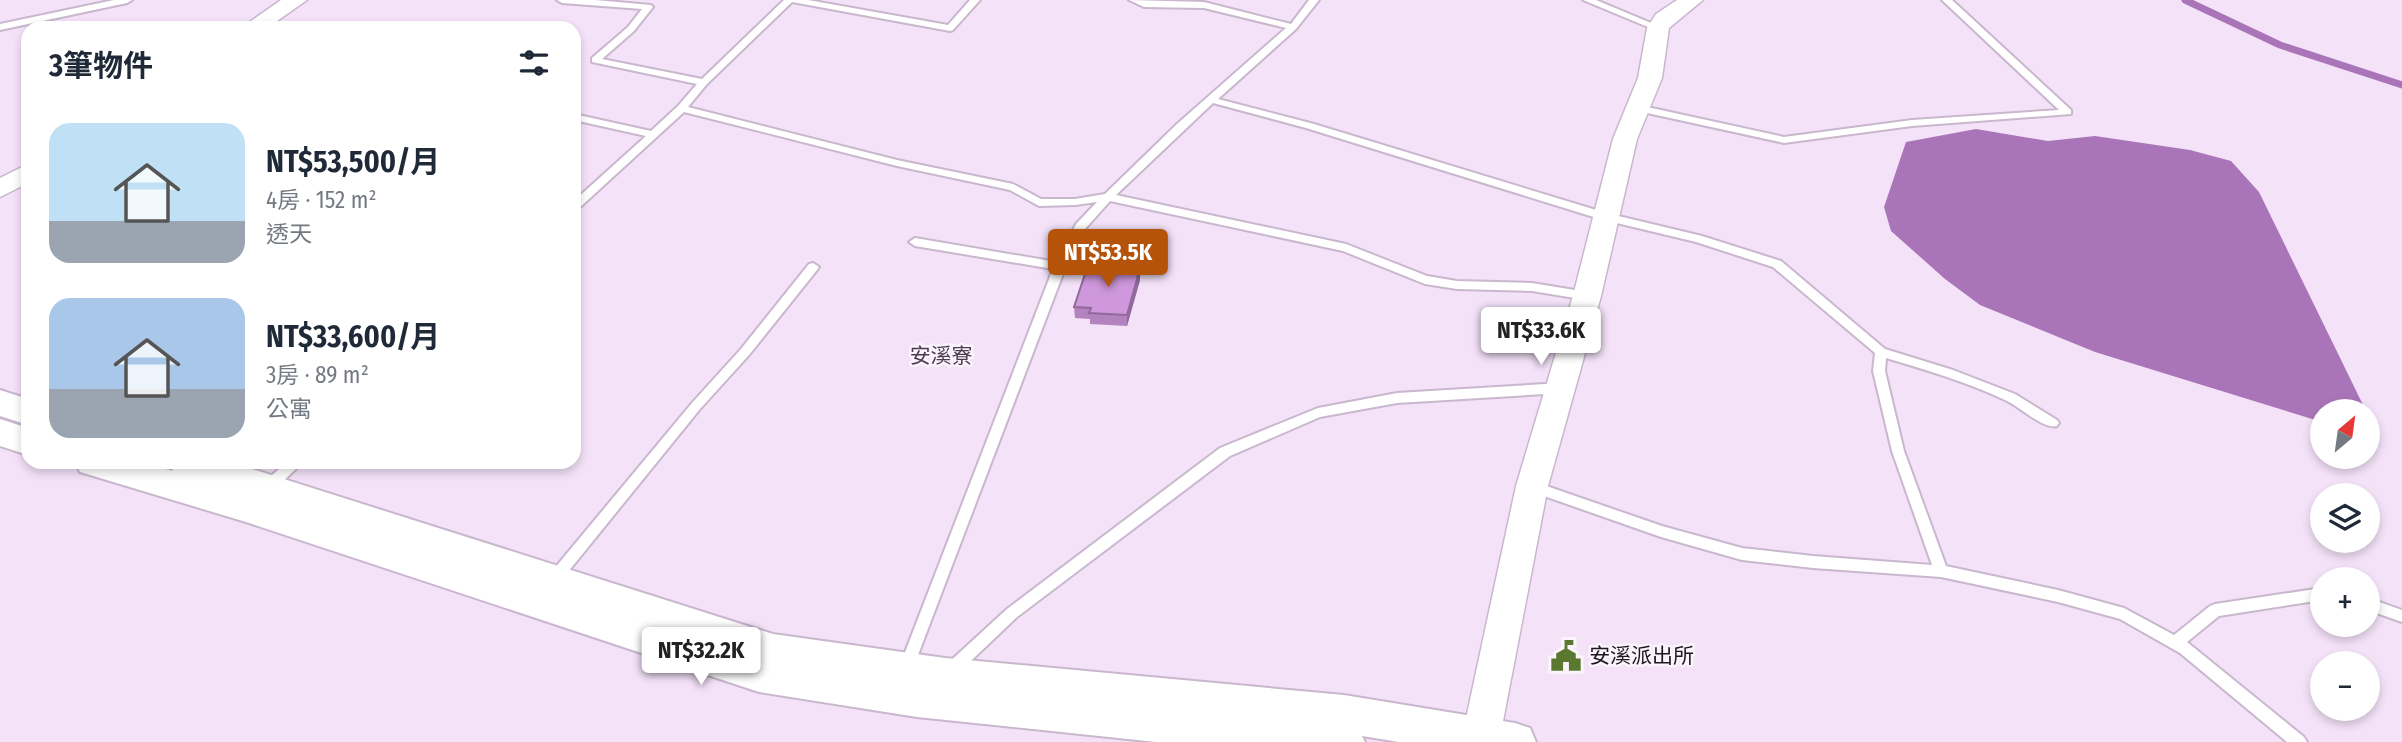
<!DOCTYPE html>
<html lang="zh-TW">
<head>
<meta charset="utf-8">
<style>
  body { margin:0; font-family:"Fira Sans Condensed","Noto Sans TC",sans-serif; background:#f2f2f3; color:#1f2937; height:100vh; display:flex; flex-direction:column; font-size:26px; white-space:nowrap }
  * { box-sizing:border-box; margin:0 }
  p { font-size:23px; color:#747a83 }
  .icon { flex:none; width:38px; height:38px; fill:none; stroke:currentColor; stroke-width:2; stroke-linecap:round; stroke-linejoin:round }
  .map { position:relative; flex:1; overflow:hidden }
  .drawer { position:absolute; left:21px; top:21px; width:560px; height:448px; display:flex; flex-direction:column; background:#fff; border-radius:21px; box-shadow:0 4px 10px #0003 }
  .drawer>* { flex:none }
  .needle { width:46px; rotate:29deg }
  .tools { position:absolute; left:2310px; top:399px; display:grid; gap:14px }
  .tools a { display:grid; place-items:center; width:70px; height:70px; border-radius:50%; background:#fff; box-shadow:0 4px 10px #0003; font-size:35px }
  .price { position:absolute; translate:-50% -60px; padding:0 16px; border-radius:7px; background:#fff; color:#222; font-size:23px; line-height:46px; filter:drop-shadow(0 2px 4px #0008) }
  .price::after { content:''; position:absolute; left:50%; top:42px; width:21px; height:16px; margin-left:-10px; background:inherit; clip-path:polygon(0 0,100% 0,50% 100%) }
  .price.on { background:#b45309; color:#fff }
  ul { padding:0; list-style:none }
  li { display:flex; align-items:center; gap:21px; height:175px; padding:0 28px }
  li span { display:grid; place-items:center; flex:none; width:196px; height:140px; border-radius:21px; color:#555 }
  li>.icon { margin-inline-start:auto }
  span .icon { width:84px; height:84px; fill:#fffc; stroke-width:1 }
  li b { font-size:30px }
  h2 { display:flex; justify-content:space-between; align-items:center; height:84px; padding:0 28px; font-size:30px }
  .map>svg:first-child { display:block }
</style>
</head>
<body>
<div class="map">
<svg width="2402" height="742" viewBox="0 0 2402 742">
  <rect width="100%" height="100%" fill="#f4e2f9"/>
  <polygon fill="#aa75b8" points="1976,129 2048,141 2095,136 2190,150 2231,161 2259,192 2366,411 2322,411 2322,422 2095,352 1980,305 1945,279 1891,231 1884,207 1906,142"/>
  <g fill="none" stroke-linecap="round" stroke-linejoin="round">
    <polyline stroke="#aa75b8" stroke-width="7" points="2185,0 2280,45 2402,85"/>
    <defs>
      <g id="service">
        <polygon points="114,0 132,0 127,3 0,30 0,24"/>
        <path d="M557,0H595L651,5L653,7L634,31L602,59L702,79L784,0H808L948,25L970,0H980L953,30L950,31L792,2L707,84L688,107L897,160L1013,184L1041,199H1075L1105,194L1177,124L1286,28L1204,8L1144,7L1129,0L1204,2L1291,24L1309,0H1319L1296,29L1218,99L1314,124L1606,213L1702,236L1781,261L1885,349L1953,370L2015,394L2057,420L2059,423L2057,426C2044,430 2019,406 2005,400C1967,382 1926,370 1886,358L1885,371L1904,451L1946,566L2058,590L2124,608L2174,635L2210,606L2215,604L2322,588V600L2219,616L2187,642L2304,737L2307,742H2287L2180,653L2120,619L2058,602L1941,577L1813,568L1742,560L1661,537L1527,490L1525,486L1527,482L1532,481L1662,526L1742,548L1813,556L1932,565L1892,451L1873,371L1875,353L1773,267L1696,242L1600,219L1306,128L1213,103L1116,195L1346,244L1427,276L1457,281L1532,283L1587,292L1593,296L1587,300L1532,291L1457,289L1425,284L1343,251L1110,201L1085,229L1066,266L913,668L911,673L906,675L901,673L899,668L1053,269L915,246L909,242L915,238L1057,262L1076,224L1097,202L1075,205L1039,206L1010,190L897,166L684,112L578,209L574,211V201L646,136L574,120V114L651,131L678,106L697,84L592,62V58L628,27L642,9L562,3Z"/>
        <polygon points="1583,0 1596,0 1663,28 1661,30 1655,30"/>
        <polygon points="1942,0 1952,0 2071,110 2071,114 1912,126 1784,143 1638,111 1633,108 1638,105 1784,137 1912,120 2059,110"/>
        <polygon points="813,263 819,267 817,270 749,355 700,409 559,583 554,585 549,583 547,579 549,575 692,403 741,349 809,264"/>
        <polygon points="1561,383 1567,388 1561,393 1397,403 1320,417 1230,456 1017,617 956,675 951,677 946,675 944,670 946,665 1007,609 1220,448 1318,408 1397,393"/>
        <polygon points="287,462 303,462 273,491 268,492 263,491 261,487 263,483"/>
        <polygon points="2368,598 2402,610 2402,622 2368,610"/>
      </g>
      <g id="tertiary">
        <polygon points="281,0 307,0 267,28 241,28"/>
        <polygon points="1677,0 1703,0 1669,28 1662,78 1637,139 1601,296 1548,486 1499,742 1461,742 1516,486 1573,296 1613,139 1638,78 1647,28 1656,14"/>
        <polygon points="28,164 28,183 0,197 0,178"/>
      </g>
      <g id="secondary">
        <polygon points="0,390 28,399 28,425 0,416"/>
        <polygon points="0,419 28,428 28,455 0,446"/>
        <polygon points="75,462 141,462 173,471 168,462 230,462 773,634 945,658 1344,695 1515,723 1530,728 1536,742 1399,742 1362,736 1365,742 1156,742 917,717 759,692 246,522 80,472"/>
      </g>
    </defs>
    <use href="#service" stroke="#c9b7cd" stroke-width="4"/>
    <use href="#tertiary" stroke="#c9b7cd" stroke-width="3"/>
    <use href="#secondary" stroke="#c9b7cd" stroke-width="4"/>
    <use href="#service" fill="#fff" fill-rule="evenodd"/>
    <use href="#tertiary" fill="#fff" fill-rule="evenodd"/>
    <use href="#secondary" fill="#fff" fill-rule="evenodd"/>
  </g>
  <polygon fill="#b283be" points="1140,280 1127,326 1090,324 1090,319 1075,318 1074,307"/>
  <polygon fill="#916a9b" points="1140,268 1140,280 1127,326 1127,315"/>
  <polygon fill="#cf98dd" stroke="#916a9b" stroke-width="2" points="1089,262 1140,268 1127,315 1089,313 1091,308 1074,307"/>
  <defs>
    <symbol id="civic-bare" viewBox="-9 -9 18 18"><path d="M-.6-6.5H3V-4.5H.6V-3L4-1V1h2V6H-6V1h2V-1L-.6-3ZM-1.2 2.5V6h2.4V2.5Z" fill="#5b792e" stroke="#fbf4fd" stroke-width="2.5" paint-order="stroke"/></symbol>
  </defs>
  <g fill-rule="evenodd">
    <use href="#civic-bare" x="1544" y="634" width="44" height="44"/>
  </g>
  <g text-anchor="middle" stroke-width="5" stroke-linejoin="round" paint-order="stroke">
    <g font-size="21" fill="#4b3d4f" stroke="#fbf4fd">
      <text x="941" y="363">安溪寮</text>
    </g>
    <g font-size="21" fill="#1d161e" stroke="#fbf4fd" text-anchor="start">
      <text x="1589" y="663">安溪派出所</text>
    </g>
  </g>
</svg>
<div class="tools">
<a><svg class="needle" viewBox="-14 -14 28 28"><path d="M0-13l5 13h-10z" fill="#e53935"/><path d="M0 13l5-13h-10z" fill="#747a83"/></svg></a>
<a><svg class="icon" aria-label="layers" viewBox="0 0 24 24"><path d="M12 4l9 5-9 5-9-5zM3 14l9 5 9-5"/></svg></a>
<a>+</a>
<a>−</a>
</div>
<b class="price on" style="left:1108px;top:289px">NT$53.5K</b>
<b class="price" style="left:1541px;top:367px">NT$33.6K</b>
<b class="price" style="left:701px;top:687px">NT$32.2K</b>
<section class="drawer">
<h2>3筆物件<svg class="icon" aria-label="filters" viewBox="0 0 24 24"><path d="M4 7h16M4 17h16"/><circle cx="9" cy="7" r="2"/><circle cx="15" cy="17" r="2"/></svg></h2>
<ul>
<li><span style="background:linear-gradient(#bfe0f5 70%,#9aa5b1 0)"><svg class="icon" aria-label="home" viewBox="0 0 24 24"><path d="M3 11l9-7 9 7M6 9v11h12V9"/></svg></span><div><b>NT$53,500/月</b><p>4房 · 152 m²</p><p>透天</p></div></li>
<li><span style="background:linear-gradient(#a9c7e8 65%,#9aa5b1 0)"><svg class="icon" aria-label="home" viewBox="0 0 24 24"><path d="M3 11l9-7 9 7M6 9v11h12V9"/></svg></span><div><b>NT$33,600/月</b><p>3房 · 89 m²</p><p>公寓</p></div></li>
</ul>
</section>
</div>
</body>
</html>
